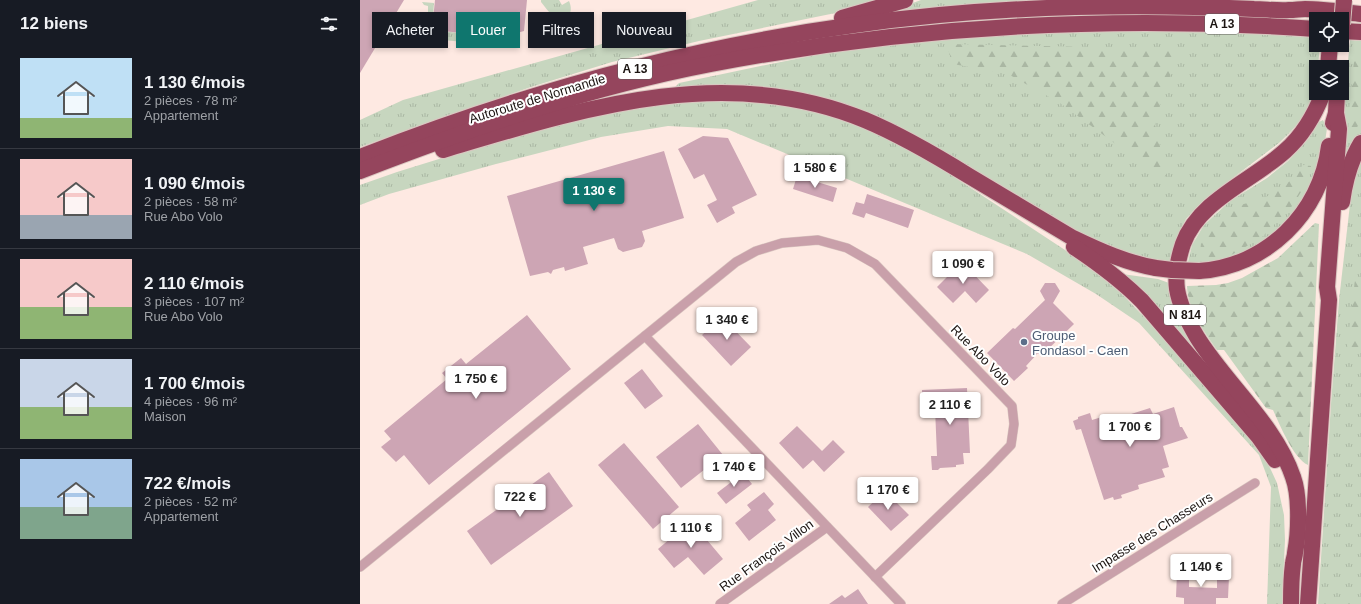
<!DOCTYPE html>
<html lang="fr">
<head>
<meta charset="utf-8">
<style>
  body { margin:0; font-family:Helvetica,sans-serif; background:#20242c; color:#f1f3f6; height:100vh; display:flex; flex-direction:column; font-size:15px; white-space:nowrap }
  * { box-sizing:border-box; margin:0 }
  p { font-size:13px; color:#9ea1a6 }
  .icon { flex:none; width:22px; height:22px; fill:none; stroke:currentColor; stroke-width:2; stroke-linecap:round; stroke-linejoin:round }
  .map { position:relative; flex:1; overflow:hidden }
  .drawer { display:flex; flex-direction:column; background:#171b24; width:360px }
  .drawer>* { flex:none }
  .top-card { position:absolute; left:12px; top:12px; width:380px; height:36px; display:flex; gap:8px }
  .controls { position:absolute; left:949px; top:12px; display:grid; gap:8px }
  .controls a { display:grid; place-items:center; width:40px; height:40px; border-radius:0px; background:#171b24; box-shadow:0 2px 6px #0003; font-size:20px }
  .price { position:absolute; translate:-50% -34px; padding:0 9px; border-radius:4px; background:#fff; color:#222; font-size:13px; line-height:26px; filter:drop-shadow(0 1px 2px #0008) }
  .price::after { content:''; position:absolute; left:50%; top:24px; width:12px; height:9px; margin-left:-6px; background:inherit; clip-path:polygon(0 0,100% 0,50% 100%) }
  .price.on { background:#0f766e; color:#fff }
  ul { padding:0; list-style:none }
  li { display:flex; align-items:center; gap:12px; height:100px; padding:0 20px }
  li+li { border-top:1px solid #363941 }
  li span { display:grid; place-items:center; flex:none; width:112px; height:80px; border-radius:0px; color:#555 }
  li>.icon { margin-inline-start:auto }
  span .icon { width:48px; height:48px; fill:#fffc; stroke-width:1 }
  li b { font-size:17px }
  h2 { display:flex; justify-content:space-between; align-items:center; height:48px; padding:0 20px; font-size:17px }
  .tag { padding:0 14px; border-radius:0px; background:#171b24; box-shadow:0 2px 6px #0003; font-size:14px; line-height:36px }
  .tag.on { background:#0f766e; color:#fff }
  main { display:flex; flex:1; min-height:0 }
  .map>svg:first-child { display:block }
</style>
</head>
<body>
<main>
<section class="drawer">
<h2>12 biens<svg class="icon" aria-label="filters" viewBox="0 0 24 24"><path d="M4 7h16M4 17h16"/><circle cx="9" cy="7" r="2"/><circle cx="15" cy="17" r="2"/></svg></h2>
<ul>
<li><span style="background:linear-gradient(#bfe0f5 75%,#8fb573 0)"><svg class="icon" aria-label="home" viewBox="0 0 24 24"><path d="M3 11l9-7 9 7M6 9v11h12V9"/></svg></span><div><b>1 130 €/mois</b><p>2 pièces · 78 m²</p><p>Appartement</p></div></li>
<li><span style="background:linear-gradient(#f6c9c9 70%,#9aa5b1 0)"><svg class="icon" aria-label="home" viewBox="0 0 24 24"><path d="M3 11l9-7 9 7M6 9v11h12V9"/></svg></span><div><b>1 090 €/mois</b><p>2 pièces · 58 m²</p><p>Rue Abo Volo</p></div></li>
<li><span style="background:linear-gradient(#f6c9c9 60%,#8fb573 0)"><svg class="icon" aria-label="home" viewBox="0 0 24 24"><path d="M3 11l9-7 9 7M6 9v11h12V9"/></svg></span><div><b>2 110 €/mois</b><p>3 pièces · 107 m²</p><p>Rue Abo Volo</p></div></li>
<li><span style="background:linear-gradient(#c9d6e8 60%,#8fb573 0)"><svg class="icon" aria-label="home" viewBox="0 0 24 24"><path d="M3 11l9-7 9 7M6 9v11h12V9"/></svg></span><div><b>1 700 €/mois</b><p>4 pièces · 96 m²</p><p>Maison</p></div></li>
<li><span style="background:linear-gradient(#a9c7e8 60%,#7fa58c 0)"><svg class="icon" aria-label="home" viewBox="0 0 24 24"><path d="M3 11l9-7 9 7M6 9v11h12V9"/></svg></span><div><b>722 €/mois</b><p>2 pièces · 52 m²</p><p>Appartement</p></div></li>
</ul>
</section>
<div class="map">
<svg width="1001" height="604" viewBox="0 0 1001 604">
  <defs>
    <pattern id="grass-tufts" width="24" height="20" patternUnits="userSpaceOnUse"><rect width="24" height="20" fill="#c7d6bf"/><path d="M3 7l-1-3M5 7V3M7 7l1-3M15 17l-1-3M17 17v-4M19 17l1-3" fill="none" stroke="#aab7a3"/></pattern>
    <pattern id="forest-firs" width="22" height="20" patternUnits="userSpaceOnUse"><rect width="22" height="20" fill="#c7d6bf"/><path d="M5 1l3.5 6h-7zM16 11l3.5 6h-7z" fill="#aab7a3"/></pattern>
  </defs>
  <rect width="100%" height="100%" fill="#fee9e2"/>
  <g fill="url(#grass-tufts)">
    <path d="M181,0H199L202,5L209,1C212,8 211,12 208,18C193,20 190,13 181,2Z"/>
    <polygon points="398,0 524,0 495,9 339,41 252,62 171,87 0,147 0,120 43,100"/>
    <polygon points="561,0 681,0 588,6 531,13 531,11"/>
    <polygon points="62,2 74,3 72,30 126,36 125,44 62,38 57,35 53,31 68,22 68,6 64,5"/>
    <path d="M767,29L897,33L956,38V45H960L958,67H956C956,74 957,82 956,89C953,109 933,130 919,143L845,199L834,210L826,219L819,233L809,264L790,262L741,245L513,118L313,89L319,83C394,68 468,50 544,42C619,35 693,32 767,29Z"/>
    <polygon points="990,40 1001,41 1001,135 990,149 987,156 984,156 982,154 985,65 988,61"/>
    <polygon points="381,100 429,106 464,114 503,126 559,154 705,250 739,275 762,294 786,319 878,424 903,454 911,470 917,483 924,515 925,540 922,604 907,604 911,487 899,455 779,323 736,294 667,254 367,129 308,126 241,137 136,164 29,194 0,205 0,185 37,172 137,141 258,110 306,102"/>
    <polygon points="963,120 967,128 965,142 957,179 940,212 914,236 875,261 827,266 832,245 844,225 870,201 907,178 928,161 949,138 957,123"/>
    <polygon points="1001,160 1001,604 958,604 971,404 979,300 992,187"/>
    <polygon points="762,274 798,279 809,283 877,400"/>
  </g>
  <g fill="url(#forest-firs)">
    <polygon points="586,44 821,49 801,99 795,126 807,176 797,178 772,156 700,103 648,74 593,64"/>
    <polygon points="995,51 1001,52 1001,123 988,136 990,101"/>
    <polygon points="943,165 951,166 949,179 933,205 901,238 866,258 839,262 841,244 855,224 880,205 903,199 926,185"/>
    <path d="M955,223L959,224L948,465C933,458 920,425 913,410L906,408L864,350H857C844,331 828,311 827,286L856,285L868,283L882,278L918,258Z"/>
    <polygon points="995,279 1001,282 1001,351 1000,352 987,351"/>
  </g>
  <g fill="#cda5b4">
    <polygon points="0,0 44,0 0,73"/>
    <polygon points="75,0 167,0 164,31 143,37 72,30"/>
    <polygon points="343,136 368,138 397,195 372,207 375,213 357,223 347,205 357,200 344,174 334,179 318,149"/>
    <polygon points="304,151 324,218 282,231 285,241 282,247 263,252 258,249 254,238 223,247 228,264 205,271 204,267 193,270 191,274 188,272 170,276 147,196"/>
    <polygon points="437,176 477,188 473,202 433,189"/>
    <polygon points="507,194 554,210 548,228 506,213 504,218 492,214 496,202 504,204"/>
    <polygon points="602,262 629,290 616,303 605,291 593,303 577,287"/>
    <polygon points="685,283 695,283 700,291 693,303 714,324 681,356 678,353 666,366 668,368 654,381 627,353 653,328 655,329 685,300 680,291"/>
    <polygon points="167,315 211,369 69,485 44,455 36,462 21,447 31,439 24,431 87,379 82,373 101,358 106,364"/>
    <polygon points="362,317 391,347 371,366 342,335"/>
    <polygon points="282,369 303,396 285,409 264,383"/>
    <polygon points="607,388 610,453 603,453 604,464 596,465 596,467 580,468 578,470 572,470 571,456 577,456 575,408 562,399 562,390"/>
    <polygon points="814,407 820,427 822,427 828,438 803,446 809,467 802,469 805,477 778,485 779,489 761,495 762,498 754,500 753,497 744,500 721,429 716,430 713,421 718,419 718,417 730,413 732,420 745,416 746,422 790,408 793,414"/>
    <polygon points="338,424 363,455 321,488 296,457"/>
    <polygon points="437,426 462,451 473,440 485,452 464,472 453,460 443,469 419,443"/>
    <polygon points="264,443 319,507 293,529 238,465"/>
    <polygon points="189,472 213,506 131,565 107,531"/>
    <polygon points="383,473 392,484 366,504 357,493"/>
    <polygon points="525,491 549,515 531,531 508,507"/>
    <polygon points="404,492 414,504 408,510 416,520 389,541 375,523 391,510 387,505"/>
    <polygon points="331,521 363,559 344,575 328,557 314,568 298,549"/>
    <polygon points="829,563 829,587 857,588 857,568 866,571 869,577 868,598 856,598 856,604 824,604 824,598 816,597 817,572 821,567"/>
    <polygon points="498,589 508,604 469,604 482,595 485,598"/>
  </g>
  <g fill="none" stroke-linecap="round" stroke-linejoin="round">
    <defs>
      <g id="street">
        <polyline points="285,336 541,604"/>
        <polyline points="0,567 376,262 396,251 422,243 458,240 487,248 515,264 652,406 654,424 651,445 628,469 515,577"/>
        <polyline points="360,604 467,527"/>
        <polyline points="702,604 895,483"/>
      </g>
      <g id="highway">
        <polyline points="482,18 545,0"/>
        <polyline points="982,31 1001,32"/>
        <polyline points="968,67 970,45"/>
        <polyline points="973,123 976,113 977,93"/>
        <path d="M83,150C221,109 364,62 505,120C541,135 575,155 609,176C644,197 678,217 713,238C740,251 767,263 796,268"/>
        <path d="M0,157C157,95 327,48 494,25C627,6 760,3 894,9C905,9 918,11 929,10C935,10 940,9 945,9C963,9 983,12 1001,14"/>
        <path d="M0,171C114,127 231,87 351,64C549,26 755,15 956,29"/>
        <path d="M982,202C985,181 990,161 1001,143"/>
        <path d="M714,247C738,263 761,280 782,301L898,436L915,460"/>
        <path d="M839,271C906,267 961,213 969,146"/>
        <path d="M931,604C931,591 931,578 933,564C933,560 935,557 935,553C939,532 940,496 933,477C915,424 866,384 837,337C828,322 820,307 817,289C815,274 818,259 823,244C839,200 892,181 925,151C942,136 955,114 963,93"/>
        <polyline points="948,604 969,300 967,287 979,129 976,113"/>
      </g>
    </defs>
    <use href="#street" stroke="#dac7c1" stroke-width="10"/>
    <use href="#highway" stroke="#dac7c1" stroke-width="18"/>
    <use href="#street" stroke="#c9a0aa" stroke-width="9"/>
    <use href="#highway" stroke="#95455d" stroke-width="16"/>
    <defs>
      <g id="highway-bridge">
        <polyline points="982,24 984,0"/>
        <polyline points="796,268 812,270 839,271"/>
      </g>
    </defs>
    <use href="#highway-bridge" stroke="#dac7c1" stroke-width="18" stroke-linecap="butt"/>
    <use href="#highway-bridge" stroke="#95455d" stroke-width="16"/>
  </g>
  <circle fill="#5c6f8a" stroke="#fff" stroke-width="1.5" cx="664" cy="342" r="4"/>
  <g text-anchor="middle" stroke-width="4" stroke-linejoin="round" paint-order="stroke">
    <g fill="#fff" stroke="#5f5a58" stroke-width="1">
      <rect x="845" y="14" width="34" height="20" rx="3"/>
      <rect x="258" y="59" width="34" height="20" rx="3"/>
      <rect x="804" y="305" width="42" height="20" rx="3"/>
    </g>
    <g font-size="12" font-weight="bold" fill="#1b1411">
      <text x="862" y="28">A 13</text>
      <text x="275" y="73">A 13</text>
      <text x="825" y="319">N 814</text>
    </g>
    <g font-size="13" fill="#1b1411" stroke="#fff">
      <text transform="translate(177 98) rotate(-17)" y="5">Autoroute de Normandie</text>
      <text transform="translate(621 355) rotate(46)" y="5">Rue Abo Volo</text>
      <text transform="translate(792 532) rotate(-32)" y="5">Impasse des Chasseurs</text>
      <text transform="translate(406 555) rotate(-36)" y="5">Rue François Villon</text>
    </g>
    <g font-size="13" fill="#4e5e75" stroke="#fff" text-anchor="start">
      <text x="672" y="340">Groupe<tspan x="672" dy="15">Fondasol - Caen</tspan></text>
    </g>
  </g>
</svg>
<div class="controls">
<a><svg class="icon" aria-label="locate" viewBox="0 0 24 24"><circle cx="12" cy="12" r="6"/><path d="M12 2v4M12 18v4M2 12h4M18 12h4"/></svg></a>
<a><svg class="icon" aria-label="layers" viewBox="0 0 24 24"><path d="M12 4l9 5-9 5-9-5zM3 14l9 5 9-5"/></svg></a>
</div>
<b class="price" style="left:455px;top:189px">1 580 €</b>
<b class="price on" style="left:234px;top:212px">1 130 €</b>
<b class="price" style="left:603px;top:285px">1 090 €</b>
<b class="price" style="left:367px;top:341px">1 340 €</b>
<b class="price" style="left:116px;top:400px">1 750 €</b>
<b class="price" style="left:590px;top:426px">2 110 €</b>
<b class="price" style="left:770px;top:448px">1 700 €</b>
<b class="price" style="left:374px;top:488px">1 740 €</b>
<b class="price" style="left:528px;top:511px">1 170 €</b>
<b class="price" style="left:160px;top:518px">722 €</b>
<b class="price" style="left:331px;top:549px">1 110 €</b>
<b class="price" style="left:841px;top:588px">1 140 €</b>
<div class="top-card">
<a class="tag">Acheter</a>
<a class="tag on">Louer</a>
<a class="tag">Filtres</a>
<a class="tag">Nouveau</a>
</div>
</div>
</main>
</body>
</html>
